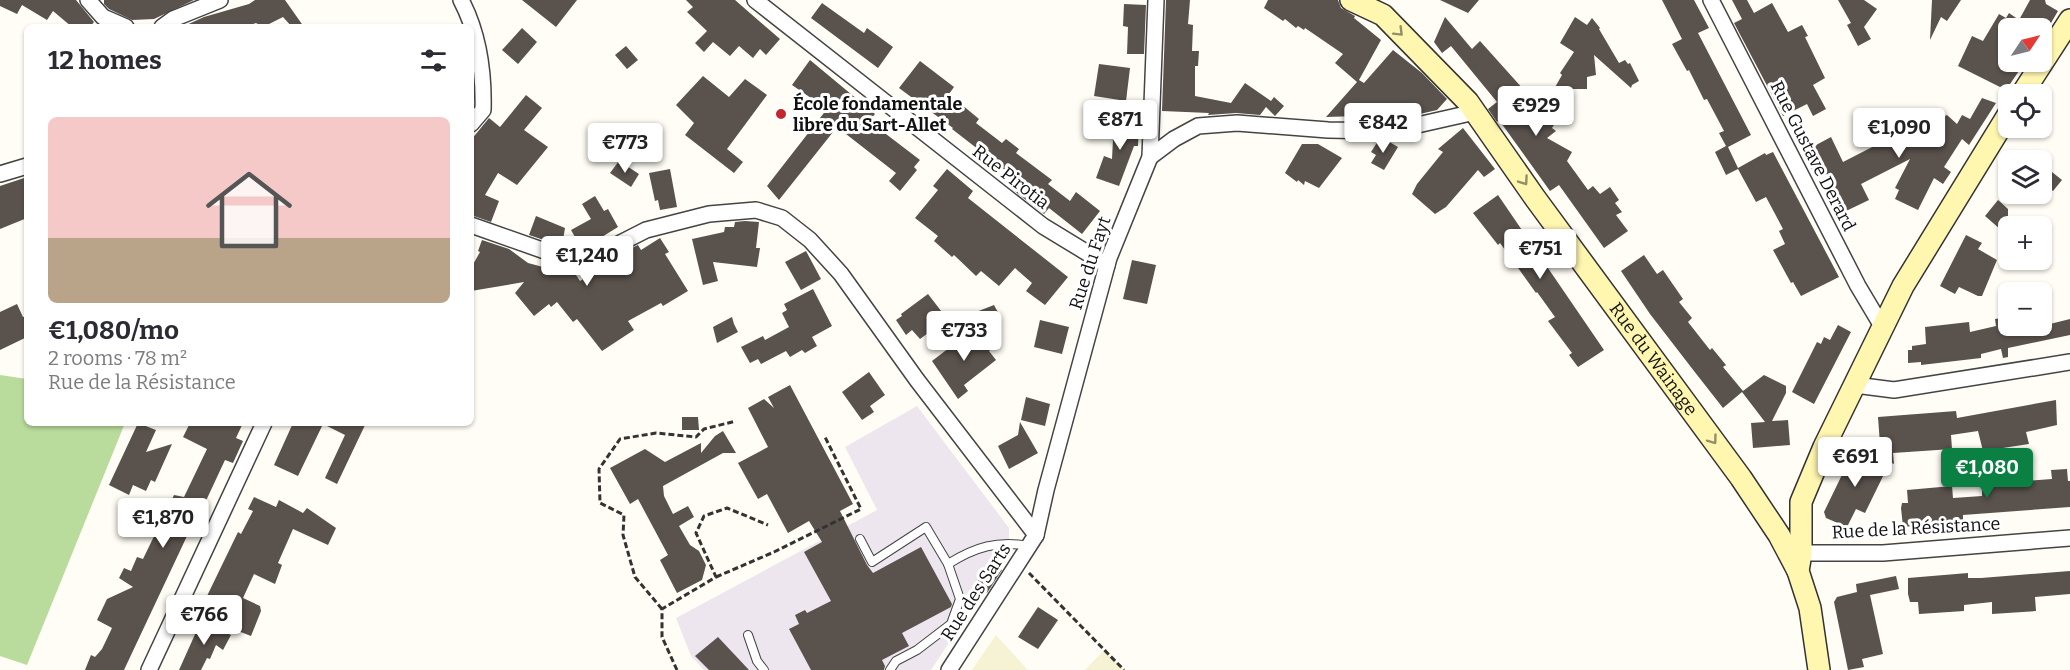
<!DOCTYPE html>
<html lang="en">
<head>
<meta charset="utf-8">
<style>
  body { margin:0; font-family:Bitter,serif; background:#f7f7f7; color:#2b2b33; height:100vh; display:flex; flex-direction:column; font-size:22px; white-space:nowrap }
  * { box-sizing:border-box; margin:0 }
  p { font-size:20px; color:#7c7c81 }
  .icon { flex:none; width:33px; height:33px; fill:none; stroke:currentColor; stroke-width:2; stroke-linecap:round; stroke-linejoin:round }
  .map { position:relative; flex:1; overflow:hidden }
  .drawer { position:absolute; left:24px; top:24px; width:450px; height:402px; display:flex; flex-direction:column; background:#fff; border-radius:9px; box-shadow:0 2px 4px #0004 }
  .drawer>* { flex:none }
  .needle { width:39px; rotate:55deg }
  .fabs { position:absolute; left:1998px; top:18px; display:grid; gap:12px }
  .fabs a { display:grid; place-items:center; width:54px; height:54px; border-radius:9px; background:#fff; box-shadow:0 2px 4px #0004; font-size:30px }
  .price { position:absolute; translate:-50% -51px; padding:0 14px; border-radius:6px; background:#fff; color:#222; font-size:20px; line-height:39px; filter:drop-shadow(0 2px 3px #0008) }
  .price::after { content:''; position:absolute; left:50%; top:36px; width:18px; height:14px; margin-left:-9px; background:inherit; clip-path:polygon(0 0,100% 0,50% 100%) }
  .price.current { background:#0b8043; color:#fff }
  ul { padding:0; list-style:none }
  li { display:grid; align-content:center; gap:12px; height:318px; padding:0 24px }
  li+li { border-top:2px solid #e1e1e2 }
  li span { display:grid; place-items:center; height:186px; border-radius:9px; color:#555 }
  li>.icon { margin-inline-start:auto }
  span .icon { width:108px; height:108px; fill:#fffc; stroke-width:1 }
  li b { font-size:26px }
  h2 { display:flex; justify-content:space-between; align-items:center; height:72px; padding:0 24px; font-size:26px }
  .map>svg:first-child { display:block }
</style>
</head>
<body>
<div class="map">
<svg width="2070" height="670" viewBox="0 0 2070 670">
  <rect width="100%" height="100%" fill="#fffdf5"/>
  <polygon fill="#eee6ef" points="917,406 1009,528 1009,552 931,670 704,670 691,656 676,618 877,510 845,447"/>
  <g fill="#f6f3d4">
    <polygon points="996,635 1028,670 972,670"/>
    <polygon points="1104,650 1124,670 1085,670"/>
  </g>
  <polygon fill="#b9dc9c" points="0,375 27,379 27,423 125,423 27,665 0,656"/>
  <g fill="#5a524d">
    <polygon points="0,0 76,0 94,22 90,27 72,27 53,11 47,20 22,5 17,14 0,6"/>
    <polygon points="104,0 194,0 154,19 132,20 109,9 104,4"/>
    <polygon points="255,0 285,0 304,27 292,27 283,17 263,27 256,23 245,27 182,27 204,17 249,4"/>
    <polygon points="522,0 577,0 556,27"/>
    <polygon points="686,0 735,0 780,39 766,55 760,49 753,58 739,46 730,56 713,42 704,52 695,43 707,31 687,12 693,7"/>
    <polygon points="1166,0 1190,0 1188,24 1193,25 1192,51 1199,51 1198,66 1195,66 1195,96 1231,103 1245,83 1271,101 1274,97 1284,106 1275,116 1266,107 1260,115 1236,113 1208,115 1209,113 1162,111"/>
    <polygon points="1268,0 1338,0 1341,8 1355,16 1354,18 1381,40 1359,80 1364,83 1393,50 1422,73 1447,99 1437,110 1411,116 1377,121 1355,121 1359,116 1326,117 1357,82 1335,63 1343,54 1305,28 1304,30 1298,26 1296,28 1285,19 1283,21 1264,8"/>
    <polygon points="1440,0 1479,0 1468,13"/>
    <polygon points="1662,0 1694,0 1709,28 1698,33 1751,135 1728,147 1738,168 1765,153 1766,155 1773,152 1839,277 1801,296 1793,282 1791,283 1773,250 1785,244 1779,231 1783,229 1766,197 1756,202 1738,169 1726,175 1715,152 1726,146 1719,133 1724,131 1707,99 1704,100 1689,70 1687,71 1672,44 1682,39"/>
    <polygon points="1732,0 1747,0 1754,13 1772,3 1788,32 1802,25 1808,36 1805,37 1825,78 1813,85 1826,109 1813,116 1807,104 1783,116 1734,23 1742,19"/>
    <polygon points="1838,0 1864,0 1877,9 1864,27 1871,39 1858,46 1847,25 1851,23"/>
    <polygon points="1932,0 1961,0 1947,21 1941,17 1930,40"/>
    <polygon points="2030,0 2045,0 2046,4 2058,11 2048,28 2008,28 2008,62 2025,62 2006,90 1958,66 1972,36 1983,41 1999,14 2006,18 2009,13 2019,20"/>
    <polygon points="822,3 864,33 867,28 893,47 878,68 811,18"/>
    <polygon points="1124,4 1146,5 1144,54 1127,54 1128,27 1123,26"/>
    <polygon points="1445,17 1472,49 1480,41 1524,90 1518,95 1557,120 1552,128 1556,131 1547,138 1572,152 1567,161 1588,190 1593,186 1600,194 1610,187 1619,200 1615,203 1622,212 1616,215 1628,231 1604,248 1559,185 1550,191 1499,120 1497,122 1488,109 1497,102 1451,46 1442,53 1434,42"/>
    <polygon points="1575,17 1587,25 1592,18 1600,28 1599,29 1619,63 1625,60 1628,64 1630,63 1639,81 1632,85 1631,88 1594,55 1596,75 1587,77 1587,89 1554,89 1562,75 1560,73 1574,52 1560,43"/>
    <polygon points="522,28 537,42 518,64 502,50"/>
    <polygon points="626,46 638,60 627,69 615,55"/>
    <polygon points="810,60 875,114 869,121 920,160 914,167 917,170 900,191 889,181 896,173 837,127 779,200 767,186 827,109 792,85"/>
    <polygon points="920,61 954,87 949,94 979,119 976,123 1002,143 1006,139 1019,149 1016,153 1052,180 1048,184 1070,201 1076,192 1100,211 1082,234 1049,208 1044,214 1012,189 1019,181 952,129 953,128 899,88"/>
    <polygon points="1099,64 1130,68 1126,101 1094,96"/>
    <polygon points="703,76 729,97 745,79 767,95 727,149 743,162 734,173 685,135 694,123 676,105"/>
    <polygon points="526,95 542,108 524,130 548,147 517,185 498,173 485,195 499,201 491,222 471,215 471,140 489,118 500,127"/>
    <polygon points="1982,98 1996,103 1969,145 1962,139 1944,167 1951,172 1943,184 1934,178 1918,210 1895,199 1899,190 1895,188 1910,159 1861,184 1869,200 1846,211 1827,174 1817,179 1803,152 1831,137 1843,162 1882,142 1885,147 1947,115 1957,124 1962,115 1970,119"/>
    <polygon points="1114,119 1139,121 1138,146 1134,146 1119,186 1096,178 1104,156 1112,159"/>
    <polygon points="1463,128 1495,169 1484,177 1478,170 1446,207 1435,214 1412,194 1417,184 1443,152 1438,149"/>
    <polygon points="1386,140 1398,147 1384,170 1371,163 1376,155 1371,152 1378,141"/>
    <polygon points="1302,144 1318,144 1342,158 1319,188 1305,181 1304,185 1298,180 1297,182 1285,173"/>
    <polygon points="619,161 639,174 631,187 610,173"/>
    <polygon points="2042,164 2062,180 2053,191 2042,182"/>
    <polygon points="670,169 677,207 660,210 658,200 655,201 649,173"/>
    <polygon points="947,169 973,191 968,198 1068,277 1045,305 1026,291 1032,283 1015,268 999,286 981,271 976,276 954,255 952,257 934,241 938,236 915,218 938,190 933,186"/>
    <polygon points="27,177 27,218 0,229 0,186"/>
    <polygon points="1498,195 1604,350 1578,367 1569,355 1572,353 1548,321 1555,317 1537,292 1536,293 1500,243 1498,245 1473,213"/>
    <polygon points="595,196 604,211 608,209 618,227 597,240 596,237 580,246 571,230 591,219 582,204"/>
    <polygon points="1998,200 2008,209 2008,236 1985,216"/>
    <polygon points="536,216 565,228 563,240 544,240 529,235"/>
    <polygon points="745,221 759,222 756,248 760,248 757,267 713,262 718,281 703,285 692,239 724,232 725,227 734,227 735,222"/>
    <polygon points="1966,235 1982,243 1978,249 1997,260 1982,296 1978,296 1959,287 1955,294 1940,286"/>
    <polygon points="660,238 669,252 665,254 688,291 663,306 661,303 628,321 634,330 602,351 577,319 573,322 557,302 551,307 549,304 534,316 515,293 524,282 471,291 471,268 480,252 478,251 482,240 509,249 528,263 543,267 545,265 549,269 576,275 580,281 620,254 638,245 641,250"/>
    <polygon points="806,251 821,279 801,290 785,262"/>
    <polygon points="1644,255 1657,274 1663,270 1683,299 1679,302 1692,318 1688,322 1710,350 1712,348 1726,365 1723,367 1743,391 1764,375 1786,386 1786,393 1772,421 1788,420 1790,445 1753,448 1751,423 1765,422 1742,392 1723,408 1694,371 1650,314 1621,271"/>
    <polygon points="1132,260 1156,265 1147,304 1123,299"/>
    <polygon points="813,289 832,326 812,337 817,346 805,353 802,350 790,357 786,351 761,364 758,359 750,363 741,347 763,336 765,340 789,327 782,313 787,310 784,304"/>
    <polygon points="928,294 945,316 938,322 939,325 920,339 912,330 906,335 896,320 902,316 901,314"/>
    <polygon points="17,304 23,317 27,316 27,337 0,350 0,312"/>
    <polygon points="994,305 1000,316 979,325 971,314"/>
    <polygon points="732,317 734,324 738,332 717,343 713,327"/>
    <polygon points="2008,317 2008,326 2042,326 2070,319 2070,335 2008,348 2008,357 2003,358 2001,349 1981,354 1981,358 1921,365 1921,362 1908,363 1908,350 1912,350 1912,346 1926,344 1925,327 1969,322 1970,332 1996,326 1995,319"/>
    <polygon points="1040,320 1069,327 1062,354 1034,347"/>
    <polygon points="1838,325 1851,332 1814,404 1792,392 1817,342 1821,344 1824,337 1830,340"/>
    <polygon points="975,328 991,349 989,351 996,360 964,385 968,391 958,399 932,361"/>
    <polygon points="869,372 885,395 870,406 874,412 862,420 842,392"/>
    <polygon points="790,385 853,504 840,511 867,565 873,573 921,547 952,604 951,607 902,633 909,646 882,660 885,666 884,670 811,670 789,629 799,624 795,615 805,610 807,613 831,601 804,552 822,542 809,521 788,533 767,494 758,499 738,463 768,447 748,408 764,399 774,408 768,397"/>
    <polygon points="1026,397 1050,404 1045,426 1021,420"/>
    <polygon points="2056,400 2057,425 2026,432 2029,444 1983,451 1978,431 1951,435 1952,449 1893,453 1894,464 1881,458 1878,417 1956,411 1957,418"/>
    <polygon points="682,417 698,417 699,430 682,430"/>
    <polygon points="1020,422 1038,453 1009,469 998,446 1018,435"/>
    <polygon points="138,423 156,430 146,452 172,444 155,482 151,480 146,491 133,485 129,495 109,485"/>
    <polygon points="190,423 243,423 236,438 243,441 233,463 225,460 197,520 195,519 124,670 85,670 91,655 95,657 102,649 112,628 97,620 107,599 133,587 119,578 124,568 131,571 137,557 143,559 174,495 184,497 207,449 183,437"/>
    <polygon points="293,423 366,423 337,484 325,478 345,435 323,424 298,476 274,465"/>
    <polygon points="723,431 736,453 723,453 663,486 664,496 673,514 688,506 694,517 679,526 690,545 699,551 706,565 702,580 677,593 660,560 668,555 638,499 630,504 610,468 645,449 665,462 701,443 701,453 715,436"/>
    <polygon points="1854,450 1888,466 1865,513 1856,509 1847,527 1826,518 1824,512"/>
    <polygon points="2067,469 2068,481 2070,481 2070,507 1963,515 1963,522 1903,527 1901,508 1902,503 1908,503 1907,490 1952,486 1953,498 1982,496 1982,478 1988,477 1988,476 2024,473 2024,480 2026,481 2052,479 2051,470"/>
    <polygon points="254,497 276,507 279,500 303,513 307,508 336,528 328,545 293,529 278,563 282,565 275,584 254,574 243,598 260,606 261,611 251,636 233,629 241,612 207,596 238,532 241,534 253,511 248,509"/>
    <polygon points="991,561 1002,570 987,593 975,585"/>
    <polygon points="2070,571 2070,594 2035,597 2036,611 1992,614 1992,602 1964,605 1964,611 1919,614 1918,602 1910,602 1908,594 1908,578 1968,573 1968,578 1981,578"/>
    <polygon points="1896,576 1899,589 1870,595 1883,654 1862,659 1864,667 1848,670 1834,602 1837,597 1857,592 1856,584"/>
    <polygon points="1038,607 1058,620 1038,649 1018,637"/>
    <polygon points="201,621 231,635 223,650 216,645 210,659 207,658 201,670 179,670"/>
    <polygon points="718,637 749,670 709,670 695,656"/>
  </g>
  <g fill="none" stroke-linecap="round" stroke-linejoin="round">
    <defs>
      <g id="lane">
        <path d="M860,539L872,562L926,527L948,564C975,547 998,540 1029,546"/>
        <polyline points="748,635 757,661 764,670"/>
        <polyline points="890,670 896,661 917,650 951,624 960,599 948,564"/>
      </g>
      <g id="street">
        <polyline points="88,0 103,17 126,27"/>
        <path d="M461,0C479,34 484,72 483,110L471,124"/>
        <polyline points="755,0 1043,226 1107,265"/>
        <polyline points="1711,0 1858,286 1883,328"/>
        <polyline points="162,27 173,19 220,0"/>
        <polyline points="1150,157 1174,139 1198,126 1237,123 1328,130 1378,131 1413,126 1475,112"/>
        <polyline points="0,174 27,166"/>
        <polyline points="471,225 576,262 593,257 646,230 709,214 756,210 782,218 810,240 841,274 917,380 1036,535"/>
        <polyline points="1855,385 1894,390 2070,362"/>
        <polyline points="1801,553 1883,553 2070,538"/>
        <polyline points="149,670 264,423"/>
        <polyline points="949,670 1036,535 1046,490 1109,258 1150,157 1156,0"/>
      </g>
      <g id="secondary">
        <path id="s1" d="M1351,0L1383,15L1468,102L1535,198L1741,478L1779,535L1798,571"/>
        <polyline points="2022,94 2070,20"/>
        <polyline points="1819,670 1810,608 1798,571 1801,553 1801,502 1824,447 1903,286 2008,115"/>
      </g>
    </defs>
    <use href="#lane" stroke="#444" stroke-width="10"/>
    <use href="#street" stroke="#444" stroke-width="18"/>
    <use href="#secondary" stroke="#333" stroke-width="24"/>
    <g stroke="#333" stroke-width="3" stroke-dasharray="6 3" stroke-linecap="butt">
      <polyline points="1029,573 1124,670"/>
      <polyline points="716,577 774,552 861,509 825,437"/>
      <polyline points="662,609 635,577 623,535 624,515 600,503 599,469 620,439 656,433 696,437 704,429 736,421"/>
      <polyline points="677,670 662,637 662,609 716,577 696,533 704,516 727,508 768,525"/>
    </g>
    <use href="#lane" stroke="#fff" stroke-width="8"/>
    <use href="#street" stroke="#fff" stroke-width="15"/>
    <use href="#secondary" stroke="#fff6b0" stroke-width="21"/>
  </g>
  <defs><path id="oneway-chevron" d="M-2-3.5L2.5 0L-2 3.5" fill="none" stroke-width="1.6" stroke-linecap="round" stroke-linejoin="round" transform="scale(1.5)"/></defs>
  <g stroke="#948f68">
    <use href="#oneway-chevron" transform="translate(1399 32) rotate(45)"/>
    <use href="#oneway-chevron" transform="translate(1524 181) rotate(55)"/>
    <use href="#oneway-chevron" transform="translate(1713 440) rotate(54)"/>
  </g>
  <circle fill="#c4262e" stroke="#fff" stroke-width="2" cx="781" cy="114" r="6"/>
  <g text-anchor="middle" stroke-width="6" stroke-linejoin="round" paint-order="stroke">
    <g font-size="18" font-weight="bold" fill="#111" stroke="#fff" text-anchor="start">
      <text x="793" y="110">École fondamentale<tspan x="793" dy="21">libre du Sart-Allet</tspan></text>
    </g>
    <g font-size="18" fill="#111" stroke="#fff">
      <text transform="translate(1813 156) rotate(63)" y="6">Rue Gustave Derard</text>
      <text transform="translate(1011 177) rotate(38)" y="6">Rue Pirotia</text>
      <text transform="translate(1090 263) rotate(-72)" y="6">Rue du Fayt</text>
      <text dy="6" stroke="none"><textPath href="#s1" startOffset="474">Rue du Wainage</textPath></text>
      <text transform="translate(1916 528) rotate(-3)" y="6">Rue de la Résistance</text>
      <text transform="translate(976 592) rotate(-57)" y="6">Rue des Sarts</text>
    </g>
  </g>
</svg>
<div class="fabs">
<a><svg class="needle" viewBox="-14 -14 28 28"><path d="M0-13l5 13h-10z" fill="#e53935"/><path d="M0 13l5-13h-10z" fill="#7c7c81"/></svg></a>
<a><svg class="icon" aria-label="locate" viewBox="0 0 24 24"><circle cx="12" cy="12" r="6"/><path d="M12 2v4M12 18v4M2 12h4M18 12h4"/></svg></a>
<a><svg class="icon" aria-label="layers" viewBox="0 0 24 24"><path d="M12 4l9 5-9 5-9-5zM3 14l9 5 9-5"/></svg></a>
<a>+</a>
<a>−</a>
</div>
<b class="price" style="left:1536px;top:137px">€929</b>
<b class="price" style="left:1120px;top:151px">€871</b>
<b class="price" style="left:1383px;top:154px">€842</b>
<b class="price" style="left:1899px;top:159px">€1,090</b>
<b class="price" style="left:625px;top:174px">€773</b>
<b class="price" style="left:1540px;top:280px">€751</b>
<b class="price" style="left:587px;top:287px">€1,240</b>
<b class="price" style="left:964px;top:362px">€733</b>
<b class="price" style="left:1855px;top:488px">€691</b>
<b class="price current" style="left:1987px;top:499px">€1,080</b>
<b class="price" style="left:163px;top:549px">€1,870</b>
<b class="price" style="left:204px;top:646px">€766</b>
<section class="drawer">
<h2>12 homes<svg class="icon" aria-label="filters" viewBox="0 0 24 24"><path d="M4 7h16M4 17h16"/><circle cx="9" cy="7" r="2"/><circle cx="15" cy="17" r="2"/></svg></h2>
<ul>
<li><span style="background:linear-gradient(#f6c9c9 65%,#b9a48a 0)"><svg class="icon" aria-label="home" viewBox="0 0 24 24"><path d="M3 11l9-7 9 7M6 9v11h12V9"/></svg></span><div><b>€1,080/mo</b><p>2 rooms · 78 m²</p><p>Rue de la Résistance</p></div></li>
</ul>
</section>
</div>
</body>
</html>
